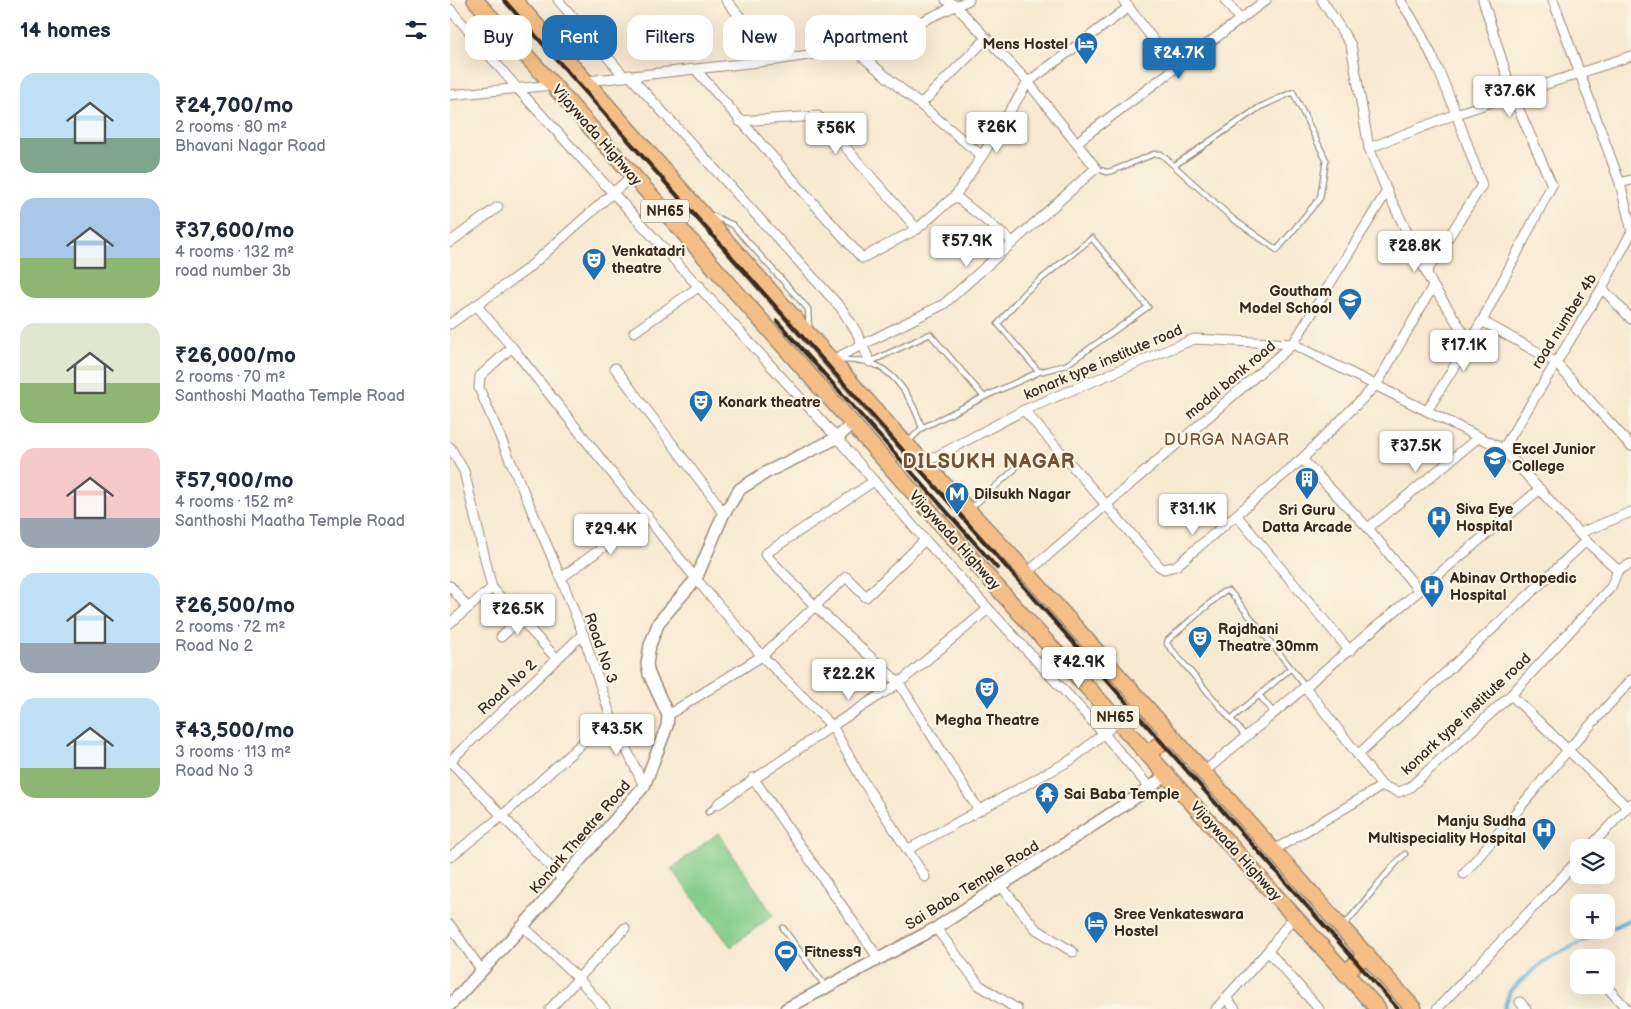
<!DOCTYPE html>
<html lang="en">
<head>
<meta charset="utf-8">
<style>
  body { margin:0; font-family:"Balsamiq Sans",sans-serif; background:#f2f2f3; color:#1f2937; height:100vh; display:flex; flex-direction:column; font-size:19px; white-space:nowrap }
  * { box-sizing:border-box; margin:0 }
  p { font-size:16px; color:#747a83 }
  .icon { flex:none; width:28px; height:28px; fill:none; stroke:currentColor; stroke-width:2; stroke-linecap:round; stroke-linejoin:round }
  .map { position:relative; flex:1; overflow:hidden }
  .drawer { display:flex; flex-direction:column; background:#fff; width:450px }
  .drawer>* { flex:none }
  .guide { position:absolute; left:15px; top:15px; width:475px; height:45px; display:flex; gap:10px }
  .buttons { position:absolute; left:1120px; top:839px; display:grid; gap:10px }
  .buttons a { display:grid; place-items:center; width:45px; height:45px; border-radius:10px; background:#fff; box-shadow:0 5px 20px #0002; font-size:25px }
  .price { position:absolute; translate:-50% -42px; padding:0 11px; border-radius:5px; background:#fff; color:#222; font-size:16px; line-height:32px; filter:drop-shadow(0 1px 2px #0008) }
  .price::after { content:''; position:absolute; left:50%; top:30px; width:15px; height:11px; margin-left:-8px; background:inherit; clip-path:polygon(0 0,100% 0,50% 100%) }
  .price.selected { background:#1f6fb2; color:#fff }
  ul { padding:0; list-style:none }
  li { display:flex; align-items:center; gap:15px; height:125px; padding:0 20px }
  li span { display:grid; place-items:center; flex:none; width:140px; height:100px; border-radius:15px; color:#555 }
  li>.icon { margin-inline-start:auto }
  span .icon { width:60px; height:60px; fill:#fffc; stroke-width:1 }
  li b { font-size:21px }
  h2 { display:flex; justify-content:space-between; align-items:center; height:60px; padding:0 20px; font-size:21px }
  .pill { padding:0 18px; border-radius:15px; background:#fff; box-shadow:0 5px 20px #0002; font-size:18px; line-height:45px }
  .pill.selected { background:#1f6fb2; color:#fff }
  main { display:flex; flex:1; min-height:0 }
  .map>svg:first-child { display:block }
</style>
</head>
<body>
<main>
<section class="drawer">
<h2>14 homes<svg class="icon" aria-label="filters" viewBox="0 0 24 24"><path d="M4 7h16M4 17h16"/><circle cx="9" cy="7" r="2"/><circle cx="15" cy="17" r="2"/></svg></h2>
<ul>
<li><span style="background:linear-gradient(#bfe0f5 65%,#7fa58c 0)"><svg class="icon" aria-label="home" viewBox="0 0 24 24"><path d="M3 11l9-7 9 7M6 9v11h12V9"/></svg></span><div><b>₹24,700/mo</b><p>2 rooms · 80 m²</p><p>Bhavani Nagar Road</p></div></li>
<li><span style="background:linear-gradient(#a9c7e8 60%,#8fb573 0)"><svg class="icon" aria-label="home" viewBox="0 0 24 24"><path d="M3 11l9-7 9 7M6 9v11h12V9"/></svg></span><div><b>₹37,600/mo</b><p>4 rooms · 132 m²</p><p>road number 3b</p></div></li>
<li><span style="background:linear-gradient(#dfe7d0 60%,#8fb573 0)"><svg class="icon" aria-label="home" viewBox="0 0 24 24"><path d="M3 11l9-7 9 7M6 9v11h12V9"/></svg></span><div><b>₹26,000/mo</b><p>2 rooms · 70 m²</p><p>Santhoshi Maatha Temple Road</p></div></li>
<li><span style="background:linear-gradient(#f6c9c9 70%,#9aa5b1 0)"><svg class="icon" aria-label="home" viewBox="0 0 24 24"><path d="M3 11l9-7 9 7M6 9v11h12V9"/></svg></span><div><b>₹57,900/mo</b><p>4 rooms · 152 m²</p><p>Santhoshi Maatha Temple Road</p></div></li>
<li><span style="background:linear-gradient(#bfe0f5 70%,#9aa5b1 0)"><svg class="icon" aria-label="home" viewBox="0 0 24 24"><path d="M3 11l9-7 9 7M6 9v11h12V9"/></svg></span><div><b>₹26,500/mo</b><p>2 rooms · 72 m²</p><p>Road No 2</p></div></li>
<li><span style="background:linear-gradient(#bfe0f5 70%,#8fb573 0)"><svg class="icon" aria-label="home" viewBox="0 0 24 24"><path d="M3 11l9-7 9 7M6 9v11h12V9"/></svg></span><div><b>₹43,500/mo</b><p>3 rooms · 113 m²</p><p>Road No 3</p></div></li>
</ul>
</section>
<div class="map">
<svg width="1181" height="1009" viewBox="0 0 1181 1009">
  <rect width="100%" height="100%" fill="#fcf5e5"/>
  <filter id="ink" filterUnits="userSpaceOnUse"><feTurbulence type="fractalNoise" baseFrequency=".02" numOctaves="2"/><feDisplacementMap in="SourceGraphic" scale="10" xChannelSelector="R" yChannelSelector="G"/><feConvolveMatrix kernelMatrix="1 2 1 2 8 2 1 2 1" color-interpolation-filters="sRGB"/></filter>
  <filter id="wash" filterUnits="userSpaceOnUse"><feTurbulence type="fractalNoise" baseFrequency=".0096" numOctaves="4" result="noise"/><feDisplacementMap in="SourceGraphic" scale="20" xChannelSelector="R" yChannelSelector="G"/><feGaussianBlur stdDeviation="1.12" result="paint"/><feColorMatrix in="noise" values="0 0 0 0 0 0 0 0 0 0 0 0 0 0 0 0 0 1.4 0 .05"/><feComposite in="paint" operator="in"/></filter>
  <g filter="url(#wash)">
    <rect width="100%" height="100%" fill="#f8e9d2"/>
    <polygon fill="#84ce8b" stroke="#607c54" points="268,833 323,915 281,947 221,869"/>
    <g fill="none" stroke-linecap="round" stroke-linejoin="round">
      <polyline stroke="#56add3" stroke-width="4" points="1054,1009 1060,991 1096,959 1181,919"/>
    </g>
  </g>
  <g filter="url(#ink)">
    <g fill="none" stroke-linecap="round" stroke-linejoin="round">
      <defs>
        <g id="service">
          <polyline points="646,168 656,172 662,171 704,154 711,154 783,219 827,250 870,198 876,160 843,92 810,107 725,165"/>
          <polyline points="261,215 283,225 358,309 359,327"/>
          <path d="M386,360C397,361 412,359 421,363C448,373 464,403 472,428L458,442"/>
          <polyline points="420,362 480,334 534,397 472,428"/>
          <polyline points="534,397 589,372 548,324 574,293 642,238 698,307 616,365 589,372"/>
          <polyline points="521,508 565,469"/>
          <polyline points="809,695 824,713"/>
          <polyline points="781,719 841,668"/>
          <polyline points="796,737 717,644 718,640 773,592 778,591 782,594 856,687"/>
          <polyline points="258,812 268,804"/>
          <path d="M893,926C915,903 932,876 955,854"/>
          <polyline points="333,928 375,986"/>
        </g>
        <g id="minor">
          <polyline points="108,0 174,76"/>
          <polyline points="276,0 326,60"/>
          <polyline points="673,0 725,68"/>
          <polyline points="775,0 790,20"/>
          <path d="M950,0C988,54 1009,123 1032,185L977,271"/>
          <polyline points="1103,0 1170,183 1181,228"/>
          <polyline points="0,9 67,88 387,438 475,540 654,734 700,788"/>
          <polyline points="402,48 532,156 578,82 679,7"/>
          <polyline points="246,70 412,258 467,229 505,196 532,156"/>
          <polyline points="179,75 391,308 406,331 420,362"/>
          <polyline points="137,81 326,60 416,46 519,0"/>
          <polyline points="0,95 103,85"/>
          <polyline points="471,104 536,39"/>
          <polyline points="289,121 368,116 467,229"/>
          <polyline points="627,142 816,0"/>
          <polyline points="919,148 1006,114 1181,56"/>
          <polyline points="1170,183 1181,180"/>
          <polyline points="937,191 983,286 1019,341"/>
          <polyline points="505,196 563,242"/>
          <polyline points="0,242 48,207"/>
          <polyline points="1152,288 1181,319"/>
          <polyline points="26,305 62,347 246,579 312,656 382,726 413,781 475,877"/>
          <polyline points="1032,321 1105,362 1181,446"/>
          <polyline points="0,324 76,270 183,175"/>
          <polyline points="184,332 250,286"/>
          <polyline points="382,360 494,304 646,168 578,82 506,6 496,0"/>
          <polyline points="165,368 267,503 273,515"/>
          <polyline points="574,410 709,566 714,569 726,566 852,459 927,384 983,286"/>
          <polyline points="977,411 1032,321 1102,185 1063,96 1033,0"/>
          <polyline points="0,447 14,471 42,588 107,659"/>
          <polyline points="1053,449 1152,288 1181,233"/>
          <polyline points="852,459 918,528 969,591"/>
          <polyline points="474,463 574,410 744,339 843,344 1053,449 1136,541 1168,570"/>
          <polyline points="424,481 315,554 366,607 449,683 528,809"/>
          <polyline points="787,516 900,651"/>
          <polyline points="918,528 1029,437"/>
          <polyline points="1130,533 1181,512"/>
          <polyline points="577,573 843,344 937,191 919,148 901,45 872,0"/>
          <polyline points="111,578 197,515"/>
          <polyline points="0,586 17,607"/>
          <polyline points="0,623 42,588"/>
          <polyline points="51,637 70,619"/>
          <polyline points="856,688 932,786 949,792 959,788 1061,695 1161,587 1168,570 1181,564"/>
          <polyline points="1061,695 1177,807"/>
          <polyline points="218,715 312,656 396,577 416,597 475,540"/>
          <polyline points="161,717 194,786"/>
          <polyline points="909,754 1136,541"/>
          <polyline points="0,761 133,634"/>
          <polyline points="0,761 113,880"/>
          <polyline points="754,772 1090,489"/>
          <polyline points="303,778 429,959"/>
          <polyline points="268,804 382,726 449,683 538,609"/>
          <polyline points="1139,848 1181,803"/>
          <polyline points="457,850 621,760 669,721"/>
          <polyline points="824,850 932,786"/>
          <polyline points="0,857 52,816 161,717 133,634 111,578 29,388 30,376 62,347"/>
          <polyline points="1014,874 1118,750 1181,680"/>
          <polyline points="551,886 586,929 623,952"/>
          <polyline points="0,925 32,971"/>
          <polyline points="73,926 128,978 155,1009"/>
          <polyline points="486,928 529,985 567,1009"/>
          <polyline points="818,951 869,1009"/>
          <polyline points="1155,985 1177,1009"/>
          <polyline points="776,998 785,1009"/>
          <polyline points="1070,1002 1076,1009"/>
          <polyline points="100,1009 175,928"/>
          <polyline points="766,1009 818,951 844,916"/>
          <polyline points="987,1009 1129,859"/>
        </g>
        <g id="tertiary">
          <polyline points="0,1005 73,926 194,786 217,726 218,715 199,674 197,664 200,645 209,622 246,579 273,515 290,489 317,472 387,438 402,424"/>
          <polyline points="336,1009 486,928 700,788 717,774"/>
        </g>
        <g id="trunk">
          <polyline points="25,0 103,85 553,594 928,1009"/>
          <polyline points="64,0 439,426 577,573 964,1009"/>
          <polyline points="699,754 720,734"/>
          <polyline points="895,973 917,954"/>
        </g>
      </defs>
      <use href="#service" stroke="#9a8a78" stroke-width="7"/>
      <use href="#minor" stroke="#9a8a78" stroke-width="11"/>
      <use href="#tertiary" stroke="#9a8a78" stroke-width="14"/>
      <use href="#trunk" stroke="#9a8a78" stroke-width="18"/>
      <use href="#service" stroke="#fff" stroke-width="4.5"/>
      <use href="#minor" stroke="#fff" stroke-width="9"/>
      <use href="#tertiary" stroke="#fff" stroke-width="11"/>
      <use href="#trunk" stroke="#f5be86" stroke-width="15"/>
      <g stroke="#3b2a1e" stroke-width="4">
        <polyline points="54,0 948,1009"/>
        <polyline points="327,321 547,568"/>
      </g>
    </g>
  </g>
  <defs>
    <symbol id="hotel-pin" viewBox="-11 -11 22 30"><path d="M0 17L-7.5 6A9.5 9.5 0 1 1 7.5 6Z" fill="#1f6fb2" stroke="#fcf5e5"/><path d="M-6-4.5h1.5V1H6V5H4.5V3h-9V5H-6ZM-4 0a1.8 1.8 0 1 1 3.6 0ZM.5 0V-2.5h3Q6-2.5 6 0Z" fill="#fff"/></symbol>
    <symbol id="theatre-pin" viewBox="-11 -11 22 30"><path d="M0 17L-7.5 6A9.5 9.5 0 1 1 7.5 6Z" fill="#1f6fb2" stroke="#fcf5e5"/><path d="M-5-5.5Q0-4 5-5.5V0Q5 5 0 6Q-5 5-5 0ZM-3.3-2.5H-1v1.5H-3.3ZM1-2.5H3.3v1.5H1ZM-2.8 1Q0 5.5 2.8 1Z" fill="#fff"/></symbol>
    <symbol id="school-pin" viewBox="-11 -11 22 30"><path d="M0 17L-7.5 6A9.5 9.5 0 1 1 7.5 6Z" fill="#1f6fb2" stroke="#fcf5e5"/><path d="M0-5L7-2L0 1L-7-2ZM-4 1L0 2.5L4 1V4Q0 6-4 4Z" fill="#fff"/></symbol>
    <symbol id="university-pin" viewBox="-11 -11 22 30"><path d="M0 17L-7.5 6A9.5 9.5 0 1 1 7.5 6Z" fill="#1f6fb2" stroke="#fcf5e5"/><path d="M0-5L7-2L0 1L-7-2ZM-4 1L0 2.5L4 1V4Q0 6-4 4Z" fill="#fff"/></symbol>
    <symbol id="building-pin" viewBox="-11 -11 22 30"><path d="M0 17L-7.5 6A9.5 9.5 0 1 1 7.5 6Z" fill="#1f6fb2" stroke="#fcf5e5"/><path d="M-4-6H4V6H1V3H-1V6H-4ZM-2.5-4.3h1.7v1.8h-1.7ZM.8-4.3h1.7v1.8H.8ZM-2.5-1h1.7V.8h-1.7ZM.8-1h1.7V.8H.8Z" fill="#fff"/></symbol>
    <symbol id="metro-pin" viewBox="-11 -11 22 30"><path d="M0 17L-7.5 6A9.5 9.5 0 1 1 7.5 6Z" fill="#1f6fb2" stroke="#fcf5e5"/><path d="M-5.5 5V-5H-3L0 0L3-5H5.5V5H3V-.5L0 4L-3-.5V5Z" fill="#fff"/></symbol>
    <symbol id="hospital-pin" viewBox="-11 -11 22 30"><path d="M0 17L-7.5 6A9.5 9.5 0 1 1 7.5 6Z" fill="#1f6fb2" stroke="#fcf5e5"/><path d="M-5-5h3v3.5h4V-5h3V5h-3V1.5h-4V5h-3Z" fill="#fff"/></symbol>
    <symbol id="temple-pin" viewBox="-11 -11 22 30"><path d="M0 17L-7.5 6A9.5 9.5 0 1 1 7.5 6Z" fill="#1f6fb2" stroke="#fcf5e5"/><path d="M0-6L5-2H3V0L6.5 2.5H4V6H1.5V3h-3V6H-4V2.5H-6.5L-3 0V-2H-5Z" fill="#fff"/></symbol>
    <symbol id="stadium-pin" viewBox="-11 -11 22 30"><path d="M0 17L-7.5 6A9.5 9.5 0 1 1 7.5 6Z" fill="#1f6fb2" stroke="#fcf5e5"/><path d="M0-5a6.5 5 0 1 0 0 10a6.5 5 0 1 0 0-10ZM-3.5-1.8h7v3.6h-7Z" fill="#fff"/></symbol>
  </defs>
  <g fill-rule="evenodd">
    <use href="#hotel-pin" x="622" y="30" width="28" height="38"/>
    <use href="#theatre-pin" x="130" y="246" width="28" height="38"/>
    <use href="#school-pin" x="886" y="286" width="28" height="38"/>
    <use href="#theatre-pin" x="237" y="388" width="28" height="38"/>
    <use href="#university-pin" x="1031" y="444" width="28" height="38"/>
    <use href="#building-pin" x="843" y="465" width="28" height="38"/>
    <use href="#metro-pin" x="493" y="480" width="28" height="38"/>
    <use href="#hospital-pin" x="975" y="504" width="28" height="38"/>
    <use href="#hospital-pin" x="968" y="573" width="28" height="38"/>
    <use href="#theatre-pin" x="736" y="624" width="28" height="38"/>
    <use href="#theatre-pin" x="523" y="675" width="28" height="38"/>
    <use href="#temple-pin" x="583" y="780" width="28" height="38"/>
    <use href="#hospital-pin" x="1080" y="816" width="28" height="38"/>
    <use href="#hotel-pin" x="632" y="909" width="28" height="38"/>
    <use href="#stadium-pin" x="322" y="938" width="28" height="38"/>
  </g>
  <g text-anchor="middle" stroke-width="4.5" stroke-linejoin="round" paint-order="stroke">
    <g fill="#fcf5e5" stroke="#75675a" stroke-width="1">
      <rect x="191" y="199.5" width="48" height="23" rx="4"/>
      <rect x="641" y="705.5" width="48" height="23" rx="4"/>
    </g>
    <g font-size="14" font-weight="bold" fill="#3b2a1e">
      <text x="215" y="216">NH65</text>
      <text x="665" y="722">NH65</text>
    </g>
    <g font-size="15" font-weight="bold" fill="#3b2a1e" stroke="#fcf5e5" text-anchor="start">
      <text x="618" y="49" text-anchor="end">Mens Hostel</text>
      <text x="162" y="256">Venkatadri<tspan x="162" dy="17">theatre</tspan></text>
      <text x="882" y="296" text-anchor="end">Goutham<tspan x="882" dy="17">Model School</tspan></text>
      <text x="268" y="407">Konark theatre</text>
      <text x="1062" y="454">Excel Junior<tspan x="1062" dy="17">College</tspan></text>
      <text x="524" y="499">Dilsukh Nagar</text>
      <text x="1006" y="514">Siva Eye<tspan x="1006" dy="17">Hospital</tspan></text>
      <text x="857" y="515" text-anchor="middle">Sri Guru<tspan x="857" dy="17">Datta Arcade</tspan></text>
      <text x="1000" y="583">Abinav Orthopedic<tspan x="1000" dy="17">Hospital</tspan></text>
      <text x="768" y="634">Rajdhani<tspan x="768" dy="17">Theatre 30mm</tspan></text>
      <text x="537" y="725" text-anchor="middle">Megha Theatre</text>
      <text x="614" y="799">Sai Baba Temple</text>
      <text x="1076" y="826" text-anchor="end">Manju Sudha<tspan x="1076" dy="17">Multispeciality Hospital</tspan></text>
      <text x="664" y="919">Sree Venkateswara<tspan x="664" dy="17">Hostel</tspan></text>
      <text x="354" y="957">Fitness9</text>
    </g>
    <g font-size="15" fill="#3b2a1e" stroke="#fcf5e5">
      <text transform="translate(147 135) rotate(49)" y="5">Vijaywada Highway</text>
      <text transform="translate(1114 321) rotate(-58)" y="5">road number 4b</text>
      <text transform="translate(653 362) rotate(-23)" y="5">konark type institute road</text>
      <text transform="translate(780 380) rotate(-40)" y="5">modal bank road</text>
      <text transform="translate(505 540) rotate(48)" y="5">Vijaywada Highway</text>
      <text transform="translate(151 648) rotate(71)" y="5">Road No 3</text>
      <text transform="translate(57 687) rotate(-43)" y="5">Road No 2</text>
      <text transform="translate(1016 714) rotate(-43)" y="5">konark type institute road</text>
      <text transform="translate(130 837) rotate(-49)" y="5">Konark Theatre Road</text>
      <text transform="translate(786 851) rotate(48)" y="5">Vijaywada Highway</text>
      <text transform="translate(522 885) rotate(-32)" y="5">Sai Baba Temple Road</text>
    </g>
    <g font-size="16" letter-spacing="1" fill="#715235" stroke="#fcf5e5">
      <text x="777" y="445">DURGA NAGAR</text>
    </g>
    <g font-size="20" font-weight="bold" letter-spacing="1" fill="#715235" stroke="#fcf5e5">
      <text x="539" y="468">DILSUKH NAGAR</text>
    </g>
  </g>
</svg>
<div class="buttons">
<a><svg class="icon" aria-label="layers" viewBox="0 0 24 24"><path d="M12 4l9 5-9 5-9-5zM3 14l9 5 9-5"/></svg></a>
<a>+</a>
<a>−</a>
</div>
<b class="price selected" style="left:729px;top:80px">₹24.7K</b>
<b class="price" style="left:1060px;top:118px">₹37.6K</b>
<b class="price" style="left:547px;top:154px">₹26K</b>
<b class="price" style="left:386px;top:155px">₹56K</b>
<b class="price" style="left:517px;top:268px">₹57.9K</b>
<b class="price" style="left:965px;top:273px">₹28.8K</b>
<b class="price" style="left:1014px;top:372px">₹17.1K</b>
<b class="price" style="left:966px;top:473px">₹37.5K</b>
<b class="price" style="left:743px;top:536px">₹31.1K</b>
<b class="price" style="left:161px;top:556px">₹29.4K</b>
<b class="price" style="left:68px;top:636px">₹26.5K</b>
<b class="price" style="left:629px;top:689px">₹42.9K</b>
<b class="price" style="left:399px;top:701px">₹22.2K</b>
<b class="price" style="left:167px;top:756px">₹43.5K</b>
<div class="guide">
<a class="pill">Buy</a>
<a class="pill selected">Rent</a>
<a class="pill">Filters</a>
<a class="pill">New</a>
<a class="pill">Apartment</a>
</div>
</div>
</main>
</body>
</html>
